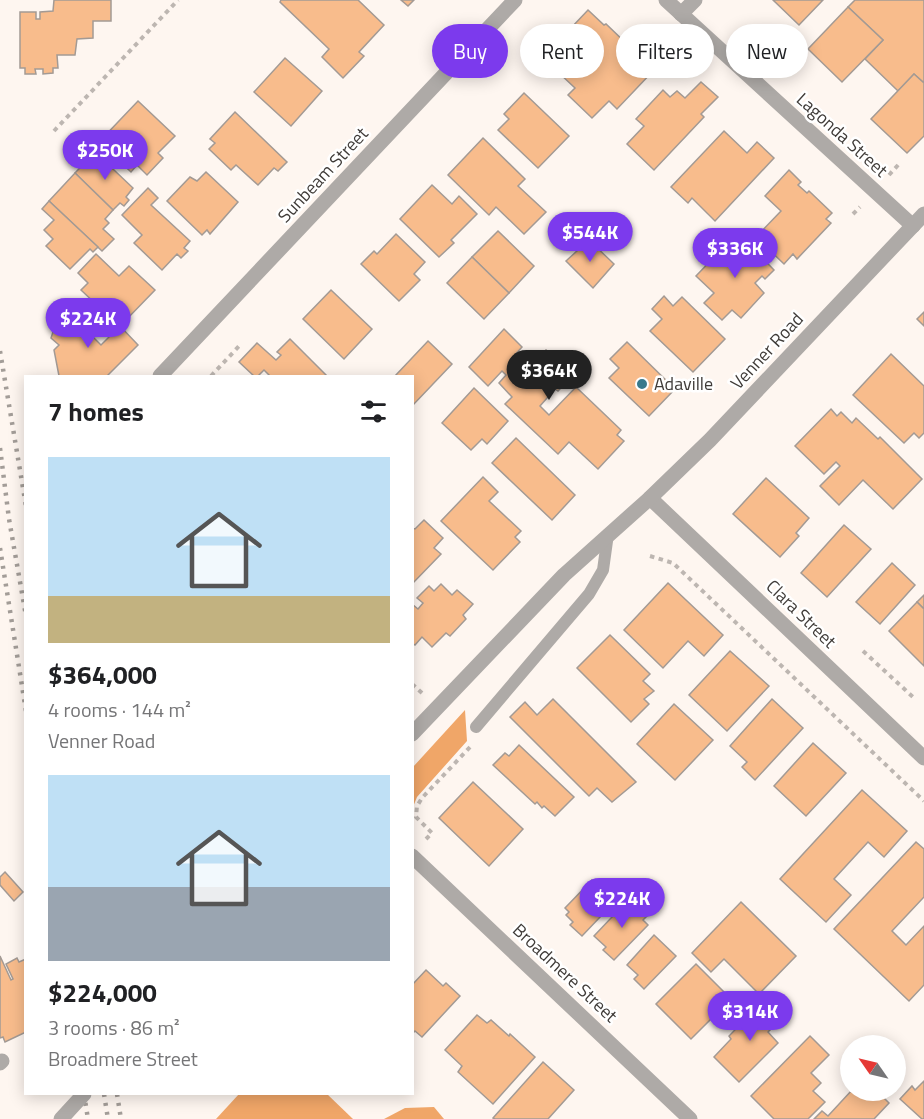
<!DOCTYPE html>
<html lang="en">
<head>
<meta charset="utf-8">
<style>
  body { margin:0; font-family:"Titillium Web",sans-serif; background:#f2f2f2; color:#202124; height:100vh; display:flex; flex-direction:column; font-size:22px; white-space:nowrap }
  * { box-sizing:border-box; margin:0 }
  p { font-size:20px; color:#757577 }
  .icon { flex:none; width:33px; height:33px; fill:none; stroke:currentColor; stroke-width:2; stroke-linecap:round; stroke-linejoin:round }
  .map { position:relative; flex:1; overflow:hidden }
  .sheet { position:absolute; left:24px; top:375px; width:390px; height:720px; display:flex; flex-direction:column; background:#fff; border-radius:0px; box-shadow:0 3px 15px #0003 }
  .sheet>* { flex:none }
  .hud { position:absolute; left:432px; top:24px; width:402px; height:54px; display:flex; gap:12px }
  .needle { width:39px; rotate:304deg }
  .controls { position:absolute; left:840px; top:1035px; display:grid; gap:12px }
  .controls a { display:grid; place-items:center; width:66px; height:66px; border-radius:50%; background:#fff; box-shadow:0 3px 15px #0003; font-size:30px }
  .price { position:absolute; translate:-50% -51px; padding:0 14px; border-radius:21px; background:#7c3aed; color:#fff; font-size:20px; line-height:39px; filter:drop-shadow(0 2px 3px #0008) }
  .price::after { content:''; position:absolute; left:50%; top:36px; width:18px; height:14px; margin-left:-9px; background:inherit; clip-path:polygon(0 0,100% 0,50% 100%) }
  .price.selected { background:#222; color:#fff }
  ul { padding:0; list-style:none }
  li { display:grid; align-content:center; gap:12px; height:318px; padding:0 24px }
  li span { display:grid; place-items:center; height:186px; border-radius:0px; color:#555 }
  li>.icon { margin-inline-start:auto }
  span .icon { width:108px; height:108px; fill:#fffc; stroke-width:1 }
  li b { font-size:26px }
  h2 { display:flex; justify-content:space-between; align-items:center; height:72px; padding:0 24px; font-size:26px }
  .pill { padding:0 21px; border-radius:27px; background:#fff; box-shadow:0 3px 15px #0003; font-size:21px; line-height:54px }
  .pill.selected { background:#7c3aed; color:#fff }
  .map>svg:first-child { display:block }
</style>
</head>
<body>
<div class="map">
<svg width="924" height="1119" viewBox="0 0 924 1119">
  <rect width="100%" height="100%" fill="#fef6f0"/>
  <g fill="#f0a668">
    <polygon points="465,710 467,741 417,797 413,807 413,767"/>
    <polygon points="239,1094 327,1094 353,1119 216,1119"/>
    <polygon points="434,1107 444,1119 384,1119 405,1108"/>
  </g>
  <g fill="#f8bc8c" stroke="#a39a94" stroke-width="1.5">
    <polygon points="54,0 111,0 111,21 93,21 93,38 77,39 75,55 57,55 58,68 53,68 53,73 43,74 43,69 35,69 36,74 25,74 25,68 20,68 20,12 36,12 36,19 40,19 40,12 53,11"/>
    <polygon points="281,0 358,0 384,25 359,52 364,56 343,78 322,57 329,49 280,2"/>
    <polygon points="401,0 414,0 408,6"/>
    <polygon points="773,0 823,0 799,25"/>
    <polygon points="855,0 924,0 924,83 914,74 898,91 865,59 883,40 848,7"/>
    <polygon points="848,7 883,40 842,82 808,49"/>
    <polygon points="588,10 604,25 606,24 654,70 617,109 609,101 592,118 568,95 575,88 559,73 587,43 571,28"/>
    <polygon points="285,58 322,91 291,126 254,92"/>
    <polygon points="914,74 924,83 924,136 907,153 871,119"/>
    <polygon points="701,82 718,97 701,114 704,117 654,170 627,144 644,126 636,119 663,90 670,97 677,91 685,98"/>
    <polygon points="524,93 569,136 538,168 498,130 509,119 504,114"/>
    <polygon points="138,101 175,136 158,153 163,158 147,175 137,165 131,172 99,142"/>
    <polygon points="235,112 287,162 278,171 274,168 258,185 236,165 231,170 209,149 215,143 210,139"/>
    <polygon points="724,131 747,153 757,142 774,158 715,221 692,198 688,203 671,187"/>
    <polygon points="483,138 525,179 518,186 546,212 524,234 496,207 489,215 448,175"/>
    <polygon points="95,152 133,188 126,197 129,200 124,206 120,203 113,210 75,173"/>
    <polygon points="789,170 801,182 798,185 807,193 809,191 832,213 826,219 831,223 797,259 793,254 784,264 756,237 781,211 765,196"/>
    <polygon points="206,172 238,202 210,234 207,230 202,235 167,201 190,177 197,181"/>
    <polygon points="75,173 113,210 105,219 109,223 103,229 114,239 102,251 49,201"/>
    <polygon points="432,185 452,204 459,196 477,214 451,240 454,243 439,257 400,219"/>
    <polygon points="148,188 158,198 151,205 190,241 184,248 188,251 181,258 177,254 162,270 134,243 142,235 122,215"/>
    <polygon points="49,201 98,247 93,252 90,249 70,269 46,246 53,239 44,230 54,220 42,209"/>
    <polygon points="498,231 534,266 509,293 472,257"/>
    <polygon points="737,232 774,270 765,279 762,276 755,283 764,293 741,318 732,310 722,320 704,303 714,293 696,276 720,251 738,267 744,262 725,244"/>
    <polygon points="396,234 425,262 414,274 420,280 399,301 361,264 374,251 377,254"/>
    <polygon points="589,240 614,264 593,288 566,261"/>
    <polygon points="96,254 119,276 129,266 155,290 126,320 105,299 98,306 81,290 88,283 78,273"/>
    <polygon points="472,257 509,293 484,319 447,283"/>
    <polygon points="331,290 372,329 344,359 303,319"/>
    <polygon points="664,296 673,306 682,297 725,339 693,372 650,331 662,319 652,309"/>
    <polygon points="72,309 85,323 82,326 101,345 120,326 138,345 107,376 59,376 54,350 59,345 51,338 55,326"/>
    <polygon points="924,312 924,326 917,319"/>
    <polygon points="504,329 522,347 512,358 523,369 546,350 574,374 558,391 555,389 540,406 549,415 576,387 621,430 617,435 624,441 598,469 569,442 558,454 505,404 512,397 499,383 506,375 502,371 488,386 469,367"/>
    <polygon points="290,339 327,376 270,376 264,370 258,376 254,376 239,362 257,343 276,360 281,355 277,352"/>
    <polygon points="428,341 452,364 413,405 412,376 395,376"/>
    <polygon points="627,342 675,389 649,416 609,378 619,368 610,359"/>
    <polygon points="891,354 924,386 924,433 919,438 914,433 904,443 853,395"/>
    <polygon points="474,388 508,421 487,444 482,439 471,450 442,423"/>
    <polygon points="831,409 837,416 841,412 852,423 856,418 878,439 880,437 922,479 893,509 863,480 839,505 820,486 840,466 836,462 824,474 795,446"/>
    <polygon points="516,438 575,495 552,520 492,463"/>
    <polygon points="483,477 498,492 489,501 521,531 515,537 520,542 493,570 441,521"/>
    <polygon points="766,478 809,518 796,533 799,536 780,557 733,514"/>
    <polygon points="424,520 443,538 434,548 441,554 413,583 412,528 415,529"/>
    <polygon points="844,525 871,549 827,597 801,573"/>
    <polygon points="892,563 915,585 880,624 856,602"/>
    <polygon points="668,583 723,635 704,656 688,641 663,668 624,630"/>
    <polygon points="441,584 452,595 457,590 473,604 463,615 466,619 450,636 446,633 432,647 422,637 415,645 412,643 412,604 418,609 423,603 417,598 429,586 434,591"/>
    <polygon points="924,595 924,609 917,602"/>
    <polygon points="917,602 924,609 924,666 889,631"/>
    <polygon points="610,635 650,674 643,681 654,691 644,699 649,704 631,722 577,668"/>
    <polygon points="730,651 769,686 727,731 689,695"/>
    <polygon points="553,699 636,782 612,802 597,788 589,796 510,717 525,702 537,715"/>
    <polygon points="772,699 803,728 755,780 742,767 747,762 730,746"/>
    <polygon points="674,704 713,740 675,780 637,744"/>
    <polygon points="813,743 846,773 806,816 774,786"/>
    <polygon points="519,745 574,797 555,816 544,806 542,808 537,802 535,804 493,765 505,753 509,756"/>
    <polygon points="473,782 523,829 489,866 439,818"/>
    <polygon points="862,790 907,831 884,857 868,842 834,879 851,895 826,922 780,879"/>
    <polygon points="916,842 924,849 924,897 892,931 906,945 924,926 924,985 909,1001 834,929"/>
    <polygon points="5,872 23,892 14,901 0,885 0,877"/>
    <polygon points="592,880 595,882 598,880 605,887 610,882 622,894 582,936 570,925 573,922 566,915 569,912 565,908"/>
    <polygon points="630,898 648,915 643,920 648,925 614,960 603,950 606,947 594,936"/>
    <polygon points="741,902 796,956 759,994 724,959 711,972 692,953"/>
    <polygon points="654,935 676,956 644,989 634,979 638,975 627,965"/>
    <polygon points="0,956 11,980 13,979 6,964 17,958 19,962 26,959 26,1032 5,1042 3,1037 0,1038"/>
    <polygon points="696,964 731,999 691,1039 656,1004"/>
    <polygon points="426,970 443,986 446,983 460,996 422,1037 415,1031 412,1034 412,985"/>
    <polygon points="764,1000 783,1017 768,1032 778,1043 739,1082 714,1057 731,1039 729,1036"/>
    <polygon points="477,1015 487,1023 491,1020 509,1036 510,1034 535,1057 493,1104 458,1072 462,1066 445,1050"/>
    <polygon points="810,1036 829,1055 811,1073 821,1083 813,1091 825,1102 808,1119 774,1119 751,1096"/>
    <polygon points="543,1062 574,1090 548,1119 495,1119 493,1118"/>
    <polygon points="924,1081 924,1119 922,1119 900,1099 912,1086 915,1090"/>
    <polygon points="852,1090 876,1090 889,1103 874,1119 814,1119 822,1111 828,1116"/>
  </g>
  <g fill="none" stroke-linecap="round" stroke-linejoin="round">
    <g stroke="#bdb6b1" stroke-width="4" stroke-dasharray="4.5 4.5" stroke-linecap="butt">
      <polyline points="54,131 178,0"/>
      <polyline points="889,175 899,164"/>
      <polyline points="853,214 860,207"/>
      <polyline points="211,376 241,344"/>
      <polyline points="650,556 673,563 924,801"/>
      <polyline points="863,651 913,697"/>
      <polyline points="412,684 423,694"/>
      <polyline points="426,839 432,833 416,817 417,806 422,798 472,745"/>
    </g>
    <polyline stroke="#aeaaa7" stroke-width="12" points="476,727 589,594 603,570 608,534"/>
    <g stroke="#aeaaa7" stroke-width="15">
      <polyline points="666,0 913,226"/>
      <polyline points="681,14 695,0"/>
      <polyline points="160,376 515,0"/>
      <polyline points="650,498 924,758"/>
      <polyline points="412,856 690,1119"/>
      <polyline points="0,1063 2,1061"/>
    </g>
    <polyline stroke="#aeaaa7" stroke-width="15" points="412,734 564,575 650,498 710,440 924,214"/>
    <g stroke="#a39d98" stroke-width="4.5" stroke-dasharray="3 6" stroke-linecap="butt">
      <polyline points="0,351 26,506"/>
      <polyline points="0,448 9,519 26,616"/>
      <polyline points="0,548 26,711"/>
      <polyline points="84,1094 88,1119"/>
      <polyline points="104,1094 108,1119"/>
      <polyline points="117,1094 121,1119"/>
    </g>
    <polyline stroke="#aeaaa7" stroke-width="15" points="61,1119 84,1094"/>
  </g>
  <circle fill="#38798c" stroke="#fff" stroke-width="2" cx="642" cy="384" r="6"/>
  <g text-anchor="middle" stroke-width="5" stroke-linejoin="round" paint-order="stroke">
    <g font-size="18" fill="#3f3b38" stroke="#fff">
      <text transform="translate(842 135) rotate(42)" y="6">Lagonda Street</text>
      <text transform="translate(323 175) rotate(-47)" y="6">Sunbeam Street</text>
      <text transform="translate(767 351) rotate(-47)" y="6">Venner Road</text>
      <text transform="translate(801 614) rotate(44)" y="6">Clara Street</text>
      <text transform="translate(565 973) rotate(43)" y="6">Broadmere Street</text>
    </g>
    <g font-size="18" fill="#3f3b38" stroke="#fff" text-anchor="start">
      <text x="654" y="390">Adaville</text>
    </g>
  </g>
</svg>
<div class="controls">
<a><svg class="needle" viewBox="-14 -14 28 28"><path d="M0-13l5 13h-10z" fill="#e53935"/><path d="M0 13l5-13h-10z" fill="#757577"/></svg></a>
</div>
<b class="price" style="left:105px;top:181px">$250K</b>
<b class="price" style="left:590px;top:263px">$544K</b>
<b class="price" style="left:735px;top:279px">$336K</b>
<b class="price" style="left:88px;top:349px">$224K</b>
<b class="price selected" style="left:549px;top:401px">$364K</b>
<b class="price" style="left:622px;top:929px">$224K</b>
<b class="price" style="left:750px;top:1042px">$314K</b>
<div class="hud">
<a class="pill selected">Buy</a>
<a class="pill">Rent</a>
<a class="pill">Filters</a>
<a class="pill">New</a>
</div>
<section class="sheet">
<h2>7 homes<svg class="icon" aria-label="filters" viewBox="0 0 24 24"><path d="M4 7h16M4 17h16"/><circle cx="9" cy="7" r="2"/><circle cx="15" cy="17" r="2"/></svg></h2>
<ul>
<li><span style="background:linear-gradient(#bfe0f5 75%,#c2b280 0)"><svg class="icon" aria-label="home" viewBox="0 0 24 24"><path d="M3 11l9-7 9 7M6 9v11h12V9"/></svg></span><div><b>$364,000</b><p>4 rooms · 144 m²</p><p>Venner Road</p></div></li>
<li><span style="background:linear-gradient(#bfe0f5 60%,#9aa5b1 0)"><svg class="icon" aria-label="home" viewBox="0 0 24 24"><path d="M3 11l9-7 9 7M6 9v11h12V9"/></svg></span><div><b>$224,000</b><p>3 rooms · 86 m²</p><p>Broadmere Street</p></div></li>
</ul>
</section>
</div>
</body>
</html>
